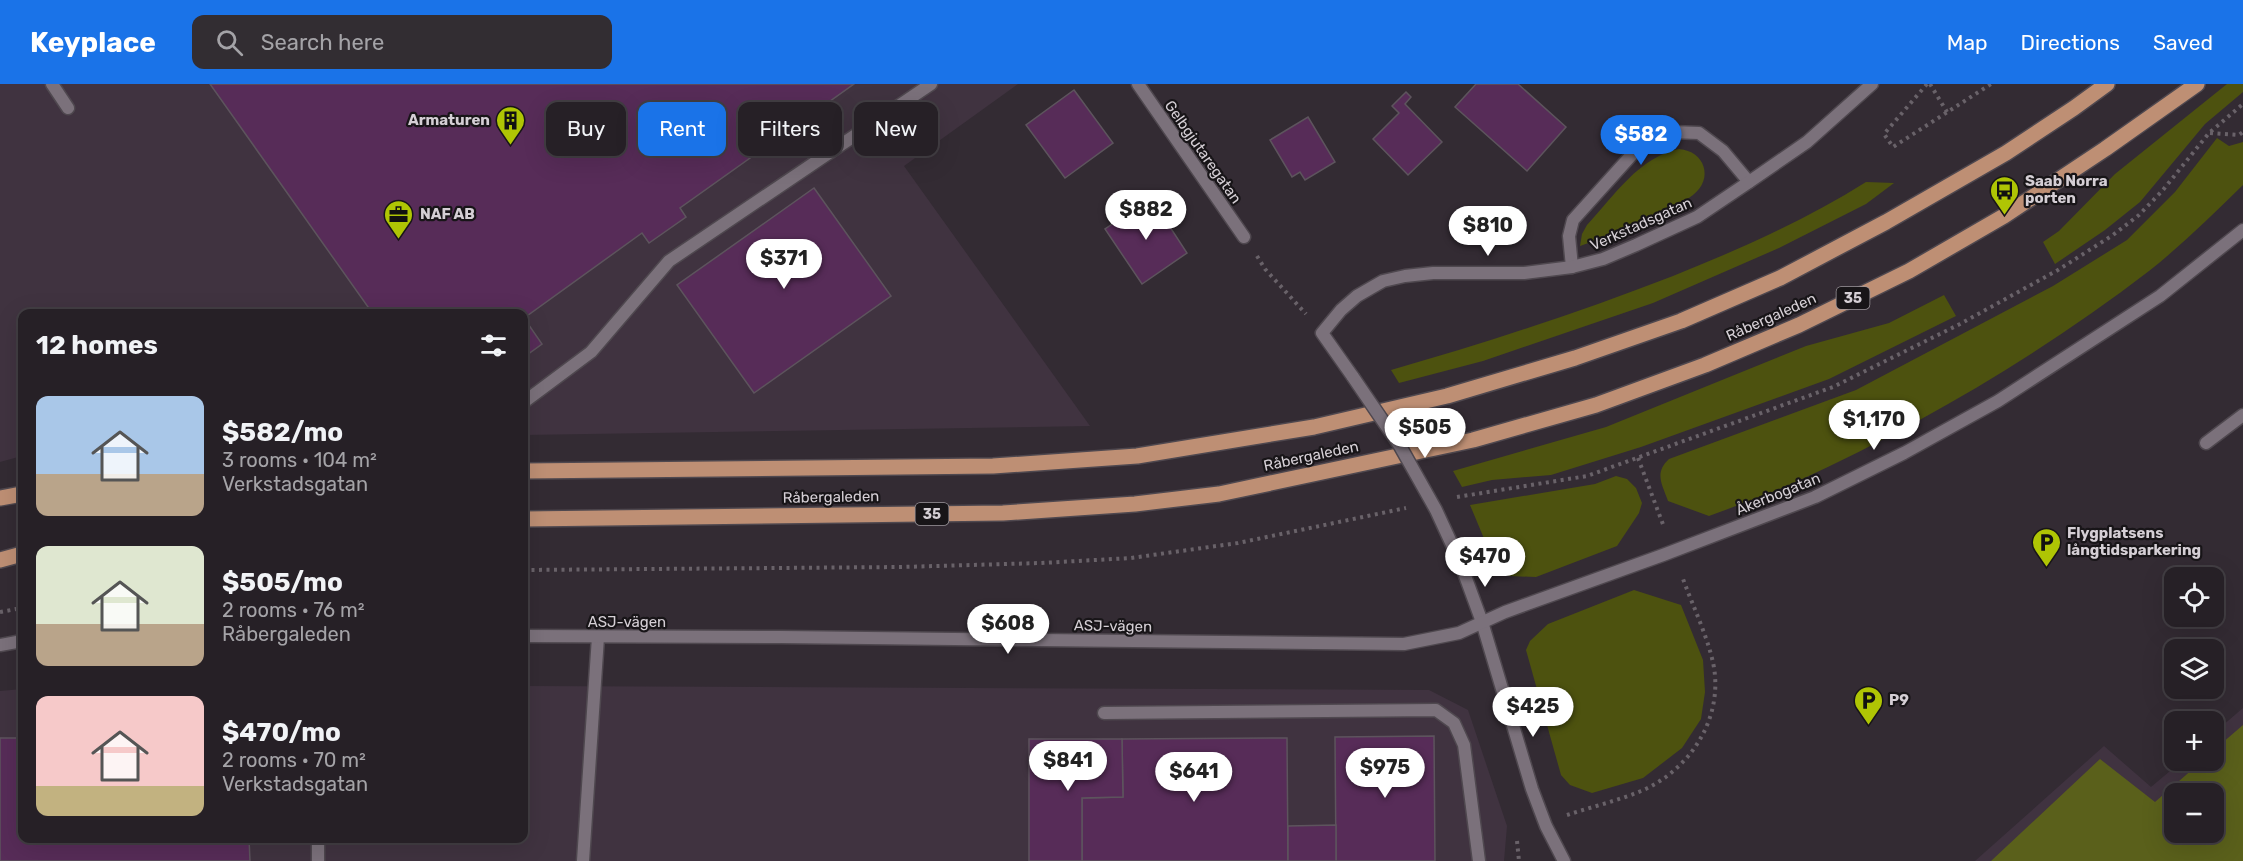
<!DOCTYPE html>
<html lang="en">
<head>
<meta charset="utf-8">
<style>
  body { margin:0; font-family:Rubik,sans-serif; background:#322d32; color:#f1f3f6; height:100vh; display:flex; flex-direction:column; font-size:22px; white-space:nowrap }
  * { box-sizing:border-box; margin:0 }
  p { font-size:20px; color:#a4a3a7 }
  .icon { flex:none; width:33px; height:33px; fill:none; stroke:currentColor; stroke-width:2; stroke-linecap:round; stroke-linejoin:round }
  .map { position:relative; flex:1; overflow:hidden }
  .panel { position:absolute; left:18px; top:225px; width:510px; height:534px; display:flex; flex-direction:column; background:#262026; border-radius:12px; box-shadow:0 6px 24px #0002,0 0 0 2px #423e43 }
  .panel>* { flex:none }
  .banner { position:absolute; left:546px; top:18px; width:570px; height:54px; display:flex; gap:12px }
  .fabs { position:absolute; left:2164px; top:483px; display:grid; gap:12px }
  .fabs a { display:grid; place-items:center; width:60px; height:60px; border-radius:12px; background:#262026; box-shadow:0 6px 24px #0002,0 0 0 2px #423e43; font-size:30px }
  .price { position:absolute; translate:-50% -51px; padding:0 14px; border-radius:21px; background:#fff; color:#222; font-size:20px; line-height:39px; filter:drop-shadow(0 2px 3px #0008) }
  .price::after { content:''; position:absolute; left:50%; top:36px; width:18px; height:14px; margin-left:-9px; background:inherit; clip-path:polygon(0 0,100% 0,50% 100%) }
  .price.selected { background:#1a73e8; color:#fff }
  ul { padding:0; list-style:none }
  li { display:flex; align-items:center; gap:18px; height:150px; padding:0 18px }
  li span { display:grid; place-items:center; flex:none; width:168px; height:120px; border-radius:12px; color:#555 }
  li>.icon { margin-inline-start:auto }
  span .icon { width:72px; height:72px; fill:#fffc; stroke-width:1 }
  li b { font-size:26px }
  h2 { display:flex; justify-content:space-between; align-items:center; height:72px; padding:0 18px; font-size:26px }
  .pill { padding:0 21px; border-radius:12px; background:#262026; box-shadow:0 6px 24px #0002,0 0 0 2px #423e43; font-size:21px; line-height:54px }
  .pill.selected { background:#1a73e8; color:#fff }
  header { display:flex; align-items:center; gap:36px; box-sizing:border-box; height:84px; padding:0 30px; background:#1a73e8; color:#fff }
  header strong { font-size:28px }
  nav { display:flex; gap:33px; margin-inline-start:auto; font-size:21px }
  .search { width:420px; height:54px; background:#322d32; display:flex; align-items:center; gap:15px; box-sizing:border-box; padding:0 21px; border-radius:12px; color:#a4a3a7; font-size:22px }
  .map>svg:first-child { display:block }
</style>
</head>
<body>
<header>
<strong>Keyplace</strong>
<div class="search"><svg class="icon" aria-label="search" viewBox="0 0 24 24"><circle cx="10" cy="10" r="6"/><path d="M15 15l6 6"/></svg>Search here</div>
<nav><a>Map</a><a>Directions</a><a>Saved</a></nav>
</header>
<div class="map">
<svg width="2243" height="777" viewBox="0 0 2243 777">
  <rect width="100%" height="100%" fill="#332b33"/>
  <g fill="#403340" fill-rule="evenodd">
    <polygon points="0,0 1018,0 904,82 1090,342 524,351 524,230 22,230 22,372 0,378"/>
    <polygon points="524,602 1429,606 1468,626 1507,742 1504,777 0,777 0,607 22,605 22,754 524,754"/>
    <path d="M2243,624V777H1975L2104,662L2151,703L2182,677L2214,676V649ZM2175,710H2214V748H2175Z"/>
  </g>
  <g fill="#4d520f">
    <polygon points="2227,0 2243,0 2243,8 2205,40 2140,118 2105,146 2055,180 2043,158 2059,147 2115,90"/>
    <path d="M2217,54L2229,62L2243,58V101C2213,130 2182,161 2149,187C2041,270 1922,340 1798,397C1769,410 1739,421 1709,432L1668,417C1662,400 1654,389 1669,375L1856,306L2053,202L2127,156L2175,108Z"/>
    <path d="M1679,65C1705,67 1714,95 1693,111C1665,132 1613,150 1580,162L1582,150L1587,141C1614,112 1639,73 1679,65Z"/>
    <path d="M1866,98L1894,99L1866,120L1779,164L1653,219L1483,277L1399,299L1391,286C1486,259 1580,228 1673,192C1740,165 1804,137 1866,98Z"/>
    <polygon points="1944,211 1956,232 1829,295 1641,363 1551,391 1492,396 1462,403 1453,387 1606,343 1806,262 1889,239"/>
    <polygon points="1616,392 1627,395 1636,404 1642,419 1639,429 1617,462 1536,493 1509,492 1501,487 1493,476 1470,421 1595,400"/>
    <polygon points="1634,506 1681,521 1703,576 1705,608 1701,635 1682,664 1643,694 1592,709 1570,701 1561,691 1526,566 1530,557 1548,540"/>
  </g>
  <path fill="#5a601b" fill-rule="evenodd" d="M2243,641V777H1991L2100,675L2155,718L2202,677L2214,676V666ZM2175,710H2214V748H2175Z"/>
  <g fill="#572c58" stroke="#5d545d" stroke-width="1.5">
    <polygon points="210,0 854,0 680,124 686,133 649,159 642,149 524,234 524,230 373,230"/>
    <polygon points="1476,0 1518,0 1566,43 1527,87 1455,23"/>
    <polygon points="1074,6 1113,59 1065,94 1026,41"/>
    <polygon points="1406,8 1411,13 1405,20 1442,58 1408,91 1373,55 1399,29 1392,22"/>
    <polygon points="1308,33 1335,78 1305,96 1300,88 1292,93 1270,56"/>
    <polygon points="814,104 891,212 754,309 677,201"/>
    <polygon points="1151,114 1187,169 1142,200 1105,145"/>
    <polygon points="524,234 542,260 524,273"/>
    <polygon points="1434,652 1435,777 1336,777 1335,653"/>
    <polygon points="0,654 22,654 22,754 249,754 250,777 0,777"/>
    <polygon points="1287,654 1288,777 1082,777 1082,714 1123,713 1122,655"/>
    <polygon points="1029,655 1122,655 1123,713 1082,714 1082,777 1029,777"/>
    <polygon points="1336,741 1336,777 1288,777 1288,742"/>
  </g>
  <g fill="none" stroke-linecap="round" stroke-linejoin="round">
    <defs>
      <g id="lane">
        <polyline points="52,0 68,24"/>
        <polyline points="524,318 591,268 669,177 931,0"/>
        <polyline points="2206,359 2243,331"/>
        <polyline points="1104,629 1436,626 1454,639 1464,661 1479,777"/>
        <polyline points="583,777 598,553"/>
      </g>
      <g id="street">
        <polyline points="1138,0 1244,153"/>
        <polyline points="1572,183 1569,152 1573,136 1637,65 1671,48 1699,49 1723,67 1749,98"/>
        <polyline points="1353,293 1322,249 1341,226 1357,212 1383,197 1405,192 1433,189 1524,189 1572,183 1603,175 1636,161 1697,133 1749,98 1807,58 1872,0"/>
        <polyline points="1460,478 1482,538 1532,705 1546,742 1564,777"/>
        <polyline points="524,552 781,553 1404,560 1459,549 1505,528 1663,471 1815,413 1904,369 1998,317 2160,212 2243,146"/>
        <polyline points="0,561 22,557"/>
        <polyline points="318,777 318,754"/>
      </g>
      <g id="primary">
        <polyline points="524,387 993,382 1137,372 1314,343 1447,312 1575,274 1681,237 1780,194 1886,138 2006,69 2074,24 2107,0"/>
        <polyline points="0,414 22,410"/>
        <polyline points="524,435 1003,429 1135,420 1219,410 1473,356 1596,321 1705,281 1799,241 1909,187 2004,132 2105,65 2197,0"/>
        <polyline points="0,476 22,470"/>
      </g>
    </defs>
    <use href="#lane" stroke="#4f484f" stroke-width="15"/>
    <use href="#street" stroke="#4f484f" stroke-width="15"/>
    <use href="#primary" stroke="#4f484f" stroke-width="18"/>
    <g stroke="#696269" stroke-width="4" stroke-dasharray="3 4.5" stroke-linecap="butt">
      <polyline points="1927,0 1884,50 1893,63 1991,0"/>
      <polyline points="1930,0 1947,28"/>
      <polyline points="2210,49 2239,51 2243,48"/>
      <polyline points="1257,172 1265,185 1306,230"/>
      <polyline points="1638,374 1664,443"/>
      <polyline points="1457,413 1587,392 1833,303 1960,240 2058,186 2113,151 2139,131 2163,106 2209,49 2243,20"/>
      <polyline points="524,486 901,483 1041,479 1131,474 1238,459 1406,424"/>
      <polyline points="0,528 22,524"/>
      <path d="M1567,731C1591,723 1617,717 1641,707C1686,688 1719,642 1715,592C1713,563 1692,521 1682,492"/>
      <polyline points="1517,757 1519,777"/>
    </g>
    <use href="#lane" stroke="#7b717b" stroke-width="12"/>
    <use href="#street" stroke="#7b717b" stroke-width="12"/>
    <use href="#primary" stroke="#be8f74" stroke-width="15"/>
    <defs>
      <polyline id="street-bridge" points="1353,293 1400,362 1436,426 1460,478"/>
    </defs>
    <use href="#street-bridge" stroke="#4f484f" stroke-width="15" stroke-linecap="butt"/>
    <use href="#street-bridge" stroke="#7b717b" stroke-width="12"/>
  </g>
  <defs>
    <symbol id="building-pin" viewBox="-11 -11 22 30"><path d="M0 17L-7.5 6A9.5 9.5 0 1 1 7.5 6Z" fill="#afc504" stroke="#181518"/><path d="M-4-6H4V6H1V3H-1V6H-4ZM-2.5-4.3h1.7v1.8h-1.7ZM.8-4.3h1.7v1.8H.8ZM-2.5-1h1.7V.8h-1.7ZM.8-1h1.7V.8H.8Z" fill="#111"/></symbol>
    <symbol id="bus-pin" viewBox="-11 -11 22 30"><path d="M0 17L-7.5 6A9.5 9.5 0 1 1 7.5 6Z" fill="#afc504" stroke="#181518"/><path d="M-5-6H5V4H4V6H2V4H-2V6H-4V4H-5ZM-3.5-4V0h7V-4ZM-3.5 1.2v1.5H-2V1.2ZM2 1.2v1.5H3.5V1.2Z" fill="#111"/></symbol>
    <symbol id="office-pin" viewBox="-11 -11 22 30"><path d="M0 17L-7.5 6A9.5 9.5 0 1 1 7.5 6Z" fill="#afc504" stroke="#181518"/><path d="M-6-3h4V-5.5h4V-3h4V5H-6ZM-1-4.5V-3h2v-1.5ZM-6 0V1H6V0Z" fill="#111"/></symbol>
    <symbol id="parking-pin" viewBox="-11 -11 22 30"><path d="M0 17L-7.5 6A9.5 9.5 0 1 1 7.5 6Z" fill="#afc504" stroke="#181518"/><path d="M-3.5-5.5H1a3.5 3.5 0 0 1 0 7H-1V5.5H-3.5ZM-1-3.4V-.6H.8a1.4 1.4 0 0 0 0-2.8Z" fill="#111"/></symbol>
  </defs>
  <g fill-rule="evenodd">
    <use href="#building-pin" x="494" y="20" width="33" height="45"/>
    <use href="#bus-pin" x="1988" y="90" width="33" height="45"/>
    <use href="#office-pin" x="382" y="114" width="33" height="45"/>
    <use href="#parking-pin" x="2030" y="442" width="33" height="45"/>
    <use href="#parking-pin" x="1852" y="600" width="33" height="45"/>
  </g>
  <g text-anchor="middle" stroke-width="4.5" stroke-linejoin="round" paint-order="stroke">
    <g fill="#181518" stroke="#9c979c" stroke-width="1.5">
      <rect x="1836.5" y="203" width="33" height="22" rx="4.5"/>
      <rect x="915.5" y="419" width="33" height="22" rx="4.5"/>
    </g>
    <g font-size="14" font-weight="bold" fill="#d5cfd5">
      <text x="1853" y="219">35</text>
      <text x="932" y="435">35</text>
    </g>
    <g font-size="15" font-weight="bold" fill="#d5cfd5" stroke="#181518" text-anchor="start">
      <text x="490" y="41" text-anchor="end">Armaturen</text>
      <text x="2025" y="102">Saab Norra<tspan x="2025" dy="17">porten</tspan></text>
      <text x="420" y="135">NAF AB</text>
      <text x="2067" y="454">Flygplatsens<tspan x="2067" dy="17">långtidsparkering</tspan></text>
      <text x="1889" y="621">P9</text>
    </g>
    <g font-size="15" fill="#d5cfd5" stroke="#181518">
      <text transform="translate(1203 68) rotate(55)" y="5">Gelbgjutaregatan</text>
      <text transform="translate(1641 140) rotate(-24)" y="5">Verkstadsgatan</text>
      <text transform="translate(1771 233) rotate(-24)" y="5">Råbergaleden</text>
      <text transform="translate(1311 372) rotate(-12)" y="5">Råbergaleden</text>
      <text transform="translate(1778 410) rotate(-22)" y="5">Åkerbogatan</text>
      <text transform="translate(831 413) rotate(-1)" y="5">Råbergaleden</text>
      <text x="627" y="543">ASJ-vägen</text>
      <text transform="translate(1113 542) rotate(1)" y="5">ASJ-vägen</text>
    </g>
  </g>
</svg>
<div class="fabs">
<a><svg class="icon" aria-label="locate" viewBox="0 0 24 24"><circle cx="12" cy="12" r="6"/><path d="M12 2v4M12 18v4M2 12h4M18 12h4"/></svg></a>
<a><svg class="icon" aria-label="layers" viewBox="0 0 24 24"><path d="M12 4l9 5-9 5-9-5zM3 14l9 5 9-5"/></svg></a>
<a>+</a>
<a>−</a>
</div>
<b class="price selected" style="left:1641px;top:82px">$582</b>
<b class="price" style="left:1146px;top:157px">$882</b>
<b class="price" style="left:1488px;top:173px">$810</b>
<b class="price" style="left:784px;top:206px">$371</b>
<b class="price" style="left:1874px;top:367px">$1,170</b>
<b class="price" style="left:1425px;top:375px">$505</b>
<b class="price" style="left:1485px;top:504px">$470</b>
<b class="price" style="left:1008px;top:571px">$608</b>
<b class="price" style="left:1533px;top:654px">$425</b>
<b class="price" style="left:1068px;top:708px">$841</b>
<b class="price" style="left:1385px;top:715px">$975</b>
<b class="price" style="left:1194px;top:719px">$641</b>
<div class="banner">
<a class="pill">Buy</a>
<a class="pill selected">Rent</a>
<a class="pill">Filters</a>
<a class="pill">New</a>
</div>
<section class="panel">
<h2>12 homes<svg class="icon" aria-label="filters" viewBox="0 0 24 24"><path d="M4 7h16M4 17h16"/><circle cx="9" cy="7" r="2"/><circle cx="15" cy="17" r="2"/></svg></h2>
<ul>
<li><span style="background:linear-gradient(#a9c7e8 65%,#b9a48a 0)"><svg class="icon" aria-label="home" viewBox="0 0 24 24"><path d="M3 11l9-7 9 7M6 9v11h12V9"/></svg></span><div><b>$582/mo</b><p>3 rooms · 104 m²</p><p>Verkstadsgatan</p></div></li>
<li><span style="background:linear-gradient(#dfe7d0 65%,#b9a48a 0)"><svg class="icon" aria-label="home" viewBox="0 0 24 24"><path d="M3 11l9-7 9 7M6 9v11h12V9"/></svg></span><div><b>$505/mo</b><p>2 rooms · 76 m²</p><p>Råbergaleden</p></div></li>
<li><span style="background:linear-gradient(#f6c9c9 75%,#c2b280 0)"><svg class="icon" aria-label="home" viewBox="0 0 24 24"><path d="M3 11l9-7 9 7M6 9v11h12V9"/></svg></span><div><b>$470/mo</b><p>2 rooms · 70 m²</p><p>Verkstadsgatan</p></div></li>
</ul>
</section>
</div>
</body>
</html>
